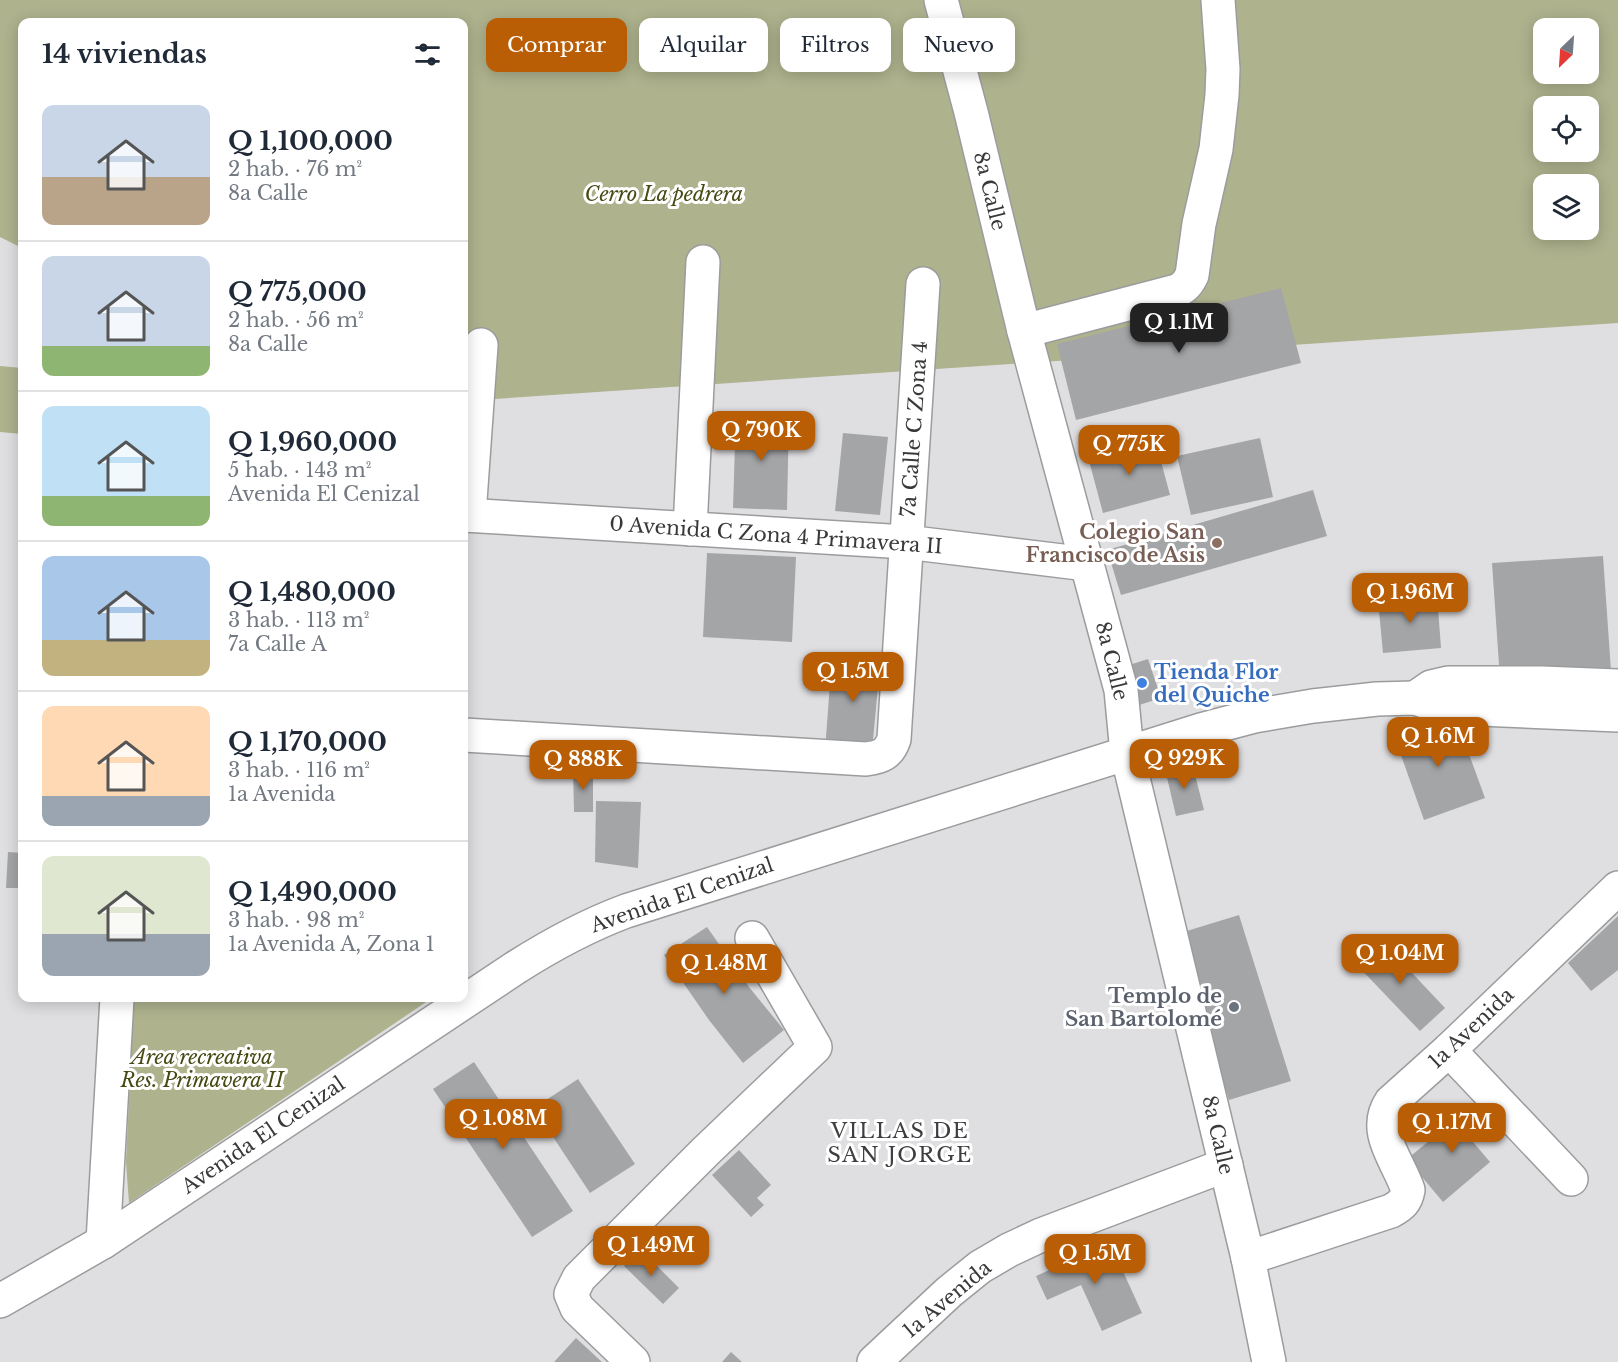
<!DOCTYPE html>
<html lang="es">
<head>
<meta charset="utf-8">
<style>
  body { margin:0; font-family:"Libre Baskerville",serif; background:#f2f2f3; color:#1f2937; height:100vh; display:flex; flex-direction:column; font-size:22px; white-space:nowrap }
  * { box-sizing:border-box; margin:0 }
  p { font-size:20px; color:#747a83 }
  .icon { flex:none; width:33px; height:33px; fill:none; stroke:currentColor; stroke-width:2; stroke-linecap:round; stroke-linejoin:round }
  .map { position:relative; flex:1; overflow:hidden }
  .sheet { position:absolute; left:18px; top:18px; width:450px; height:984px; display:flex; flex-direction:column; background:#fff; border-radius:12px; box-shadow:0 3px 15px #0003 }
  .sheet>* { flex:none }
  .banner { position:absolute; left:486px; top:18px; width:570px; height:54px; display:flex; gap:12px }
  .needle { width:39px; rotate:205deg }
  .tools { position:absolute; left:1533px; top:18px; display:grid; gap:12px }
  .tools a { display:grid; place-items:center; width:66px; height:66px; border-radius:12px; background:#fff; box-shadow:0 3px 15px #0003; font-size:30px }
  .price { position:absolute; translate:-50% -51px; padding:0 14px; border-radius:12px; background:#ba5e05; color:#fff; font-size:20px; line-height:39px; filter:drop-shadow(0 2px 3px #0008) }
  .price::after { content:''; position:absolute; left:50%; top:36px; width:18px; height:14px; margin-left:-9px; background:inherit; clip-path:polygon(0 0,100% 0,50% 100%) }
  .price.active { background:#222; color:#fff }
  ul { padding:0; list-style:none }
  li { display:flex; align-items:center; gap:18px; height:150px; padding:0 24px }
  li+li { border-top:2px solid #e0e1e3 }
  li span { display:grid; place-items:center; flex:none; width:168px; height:120px; border-radius:12px; color:#555 }
  li>.icon { margin-inline-start:auto }
  span .icon { width:72px; height:72px; fill:#fffc; stroke-width:1 }
  li b { font-size:26px }
  h2 { display:flex; justify-content:space-between; align-items:center; height:72px; padding:0 24px; font-size:26px }
  .pill { padding:0 21px; border-radius:12px; background:#fff; box-shadow:0 3px 15px #0003; font-size:21px; line-height:54px }
  .pill.active { background:#ba5e05; color:#fff }
  .map>svg:first-child { display:block }
</style>
</head>
<body>
<div class="map">
<svg width="1618" height="1362" viewBox="0 0 1618 1362">
  <rect width="100%" height="100%" fill="#dfdfe1"/>
  <g fill="#aeb28d" fill-rule="evenodd">
    <path d="M0,0H1618V323L464,401V22H22V248L0,237ZM1544,28H1588V74H1544ZM1544,106H1588V152H1544ZM1544,184H1588V230H1544Z"/>
    <polygon points="0,366 22,368 22,434 0,432"/>
    <polygon points="134,998 432,998 129,1203 126,1162"/>
  </g>
  <g fill="#a4a5a7">
    <polygon points="1281,288 1301,363 1076,420 1057,344"/>
    <polygon points="736,413 789,415 787,510 733,508"/>
    <polygon points="843,433 888,437 880,515 835,511"/>
    <polygon points="1260,438 1273,497 1191,515 1177,456"/>
    <polygon points="1155,439 1170,495 1103,513 1088,457"/>
    <polygon points="1313,490 1327,536 1121,595 1107,550"/>
    <polygon points="707,553 796,557 792,642 703,637"/>
    <polygon points="1603,556 1611,671 1500,679 1492,563"/>
    <polygon points="1437,595 1441,648 1383,653 1378,600"/>
    <polygon points="881,655 872,750 825,751 832,656"/>
    <polygon points="1148,659 1161,698 1136,706 1123,667"/>
    <polygon points="1458,724 1485,798 1424,820 1391,727"/>
    <polygon points="1192,763 1204,810 1176,816 1165,769"/>
    <polygon points="573,769 593,770 593,812 574,812"/>
    <polygon points="596,801 641,802 638,868 595,862"/>
    <polygon points="8,852 22,853 22,888 6,888"/>
    <polygon points="1239,915 1291,1081 1229,1100 1177,934"/>
    <polygon points="1618,916 1618,970 1591,991 1568,963"/>
    <polygon points="707,927 749,987 784,1030 743,1063 709,1020 664,955"/>
    <polygon points="1380,939 1445,1008 1420,1031 1355,963"/>
    <polygon points="474,1062 573,1211 532,1237 433,1089"/>
    <polygon points="578,1079 635,1164 590,1193 534,1108"/>
    <polygon points="1478,1101 1491,1117 1468,1136 1490,1162 1443,1202 1407,1159"/>
    <polygon points="739,1150 771,1185 757,1198 764,1205 751,1217 712,1175"/>
    <polygon points="1110,1243 1142,1313 1102,1331 1081,1285 1047,1300 1036,1276"/>
    <polygon points="640,1249 679,1288 663,1304 624,1266"/>
    <polygon points="576,1338 602,1362 554,1362"/>
    <polygon points="731,1352 742,1362 722,1362"/>
  </g>
  <g fill="none" stroke-linecap="round" stroke-linejoin="round">
    <defs>
      <g id="minor">
        <polyline points="941,0 971,112 1024,331 1121,690 1127,753 1248,1258 1269,1362"/>
        <path d="M1024,331L1173,292C1183,289 1187,285 1192,275L1199,224L1216,149L1222,95L1223,69L1218,0"/>
        <polyline points="464,515 906,542 1087,564"/>
        <polyline points="469,515 481,345"/>
        <polyline points="690,529 703,262"/>
        <polyline points="1415,698 1431,687 1448,683 1542,683 1618,686"/>
        <path d="M464,735L866,759C881,757 889,754 894,739L923,284"/>
        <polyline points="1449,1050 1571,1179"/>
        <polyline points="103,1242 117,998"/>
        <path d="M1248,1258L1391,1211C1402,1205 1406,1201 1408,1190C1398,1160 1371,1132 1391,1102L1449,1050L1618,888"/>
        <path d="M0,1301L103,1242L515,968C551,945 586,926 626,911L1201,730L1254,716L1313,706L1377,699L1415,698L1438,706L1457,708L1618,715"/>
        <polyline points="633,1362 577,1308 571,1294 579,1278 706,1151 815,1047 752,938"/>
        <polyline points="874,1362 949,1292 980,1267 1009,1250 1041,1235 1226,1165"/>
      </g>
    </defs>
    <use href="#minor" stroke="#9b9c9e" stroke-width="36"/>
    <use href="#minor" stroke="#fff" stroke-width="33"/>
  </g>
  <circle fill="#8d6e63" stroke="#fff" stroke-width="2" cx="1217" cy="543" r="6"/>
  <circle fill="#3f7fe0" stroke="#fff" stroke-width="2" cx="1142" cy="683" r="6"/>
  <circle fill="#6b7280" stroke="#fff" stroke-width="2" cx="1234" cy="1007" r="6"/>
  <g text-anchor="middle" stroke-width="6" stroke-linejoin="round" paint-order="stroke">
    <g font-size="20" fill="#39393a" stroke="#fff">
      <text transform="translate(990 191) rotate(76)" y="7">8a Calle</text>
      <text transform="translate(914 429) rotate(-86)" y="7">7a Calle C Zona 4</text>
      <text transform="translate(776 535) rotate(4)" y="7">0 Avenida C Zona 4 Primavera II</text>
      <text transform="translate(1112 661) rotate(76)" y="7">8a Calle</text>
      <text transform="translate(682 895) rotate(-19)" y="7">Avenida El Cenizal</text>
      <text transform="translate(1471 1028) rotate(-43)" y="7">1a Avenida</text>
      <text transform="translate(263 1135) rotate(-34)" y="7">Avenida El Cenizal</text>
      <text transform="translate(1218 1135) rotate(77)" y="7">8a Calle</text>
      <text transform="translate(947 1299) rotate(-40)" y="7">1a Avenida</text>
    </g>
    <g font-size="20" font-style="italic" fill="#474a13" stroke="#fff">
      <text x="664" y="201">Cerro La pedrera</text>
      <text x="202" y="1064">Area recreativa<tspan x="202" dy="23">Res. Primavera II</tspan></text>
    </g>
    <g font-size="20" font-weight="bold" fill="#785e54" stroke="#fff" text-anchor="end">
      <text x="1205" y="539">Colegio San<tspan x="1205" dy="23">Francisco de Asis</tspan></text>
    </g>
    <g font-size="20" font-weight="bold" fill="#366cbe" stroke="#fff" text-anchor="start">
      <text x="1154" y="679">Tienda Flor<tspan x="1154" dy="23">del Quiche</tspan></text>
    </g>
    <g font-size="20" font-weight="bold" fill="#5b616d" stroke="#fff" text-anchor="end">
      <text x="1222" y="1003">Templo de<tspan x="1222" dy="23">San Bartolomé</tspan></text>
    </g>
    <g font-size="21" letter-spacing="1.5" fill="#3f3f41" stroke="#fff">
      <text x="900" y="1138">VILLAS DE<tspan x="900" dy="24">SAN JORGE</tspan></text>
    </g>
  </g>
</svg>
<div class="tools">
<a><svg class="needle" viewBox="-14 -14 28 28"><path d="M0-13l5 13h-10z" fill="#e53935"/><path d="M0 13l5-13h-10z" fill="#747a83"/></svg></a>
<a><svg class="icon" aria-label="locate" viewBox="0 0 24 24"><circle cx="12" cy="12" r="6"/><path d="M12 2v4M12 18v4M2 12h4M18 12h4"/></svg></a>
<a><svg class="icon" aria-label="layers" viewBox="0 0 24 24"><path d="M12 4l9 5-9 5-9-5zM3 14l9 5 9-5"/></svg></a>
</div>
<b class="price active" style="left:1179px;top:354px">Q 1.1M</b>
<b class="price" style="left:761px;top:462px">Q 790K</b>
<b class="price" style="left:1129px;top:476px">Q 775K</b>
<b class="price" style="left:1410px;top:624px">Q 1.96M</b>
<b class="price" style="left:853px;top:703px">Q 1.5M</b>
<b class="price" style="left:1438px;top:768px">Q 1.6M</b>
<b class="price" style="left:1184px;top:790px">Q 929K</b>
<b class="price" style="left:583px;top:791px">Q 888K</b>
<b class="price" style="left:1400px;top:985px">Q 1.04M</b>
<b class="price" style="left:724px;top:995px">Q 1.48M</b>
<b class="price" style="left:503px;top:1150px">Q 1.08M</b>
<b class="price" style="left:1452px;top:1154px">Q 1.17M</b>
<b class="price" style="left:651px;top:1277px">Q 1.49M</b>
<b class="price" style="left:1095px;top:1285px">Q 1.5M</b>
<div class="banner">
<a class="pill active">Comprar</a>
<a class="pill">Alquilar</a>
<a class="pill">Filtros</a>
<a class="pill">Nuevo</a>
</div>
<section class="sheet">
<h2>14 viviendas<svg class="icon" aria-label="filters" viewBox="0 0 24 24"><path d="M4 7h16M4 17h16"/><circle cx="9" cy="7" r="2"/><circle cx="15" cy="17" r="2"/></svg></h2>
<ul>
<li><span style="background:linear-gradient(#c9d6e8 60%,#b9a48a 0)"><svg class="icon" aria-label="home" viewBox="0 0 24 24"><path d="M3 11l9-7 9 7M6 9v11h12V9"/></svg></span><div><b>Q 1,100,000</b><p>2 hab. · 76 m²</p><p>8a Calle</p></div></li>
<li><span style="background:linear-gradient(#c9d6e8 75%,#8fb573 0)"><svg class="icon" aria-label="home" viewBox="0 0 24 24"><path d="M3 11l9-7 9 7M6 9v11h12V9"/></svg></span><div><b>Q 775,000</b><p>2 hab. · 56 m²</p><p>8a Calle</p></div></li>
<li><span style="background:linear-gradient(#bfe0f5 75%,#8fb573 0)"><svg class="icon" aria-label="home" viewBox="0 0 24 24"><path d="M3 11l9-7 9 7M6 9v11h12V9"/></svg></span><div><b>Q 1,960,000</b><p>5 hab. · 143 m²</p><p>Avenida El Cenizal</p></div></li>
<li><span style="background:linear-gradient(#a9c7e8 70%,#c2b280 0)"><svg class="icon" aria-label="home" viewBox="0 0 24 24"><path d="M3 11l9-7 9 7M6 9v11h12V9"/></svg></span><div><b>Q 1,480,000</b><p>3 hab. · 113 m²</p><p>7a Calle A</p></div></li>
<li><span style="background:linear-gradient(#ffd9b3 75%,#9aa5b1 0)"><svg class="icon" aria-label="home" viewBox="0 0 24 24"><path d="M3 11l9-7 9 7M6 9v11h12V9"/></svg></span><div><b>Q 1,170,000</b><p>3 hab. · 116 m²</p><p>1a Avenida</p></div></li>
<li><span style="background:linear-gradient(#dfe7d0 65%,#9aa5b1 0)"><svg class="icon" aria-label="home" viewBox="0 0 24 24"><path d="M3 11l9-7 9 7M6 9v11h12V9"/></svg></span><div><b>Q 1,490,000</b><p>3 hab. · 98 m²</p><p>1a Avenida A, Zona 1</p></div></li>
</ul>
</section>
</div>
</body>
</html>
